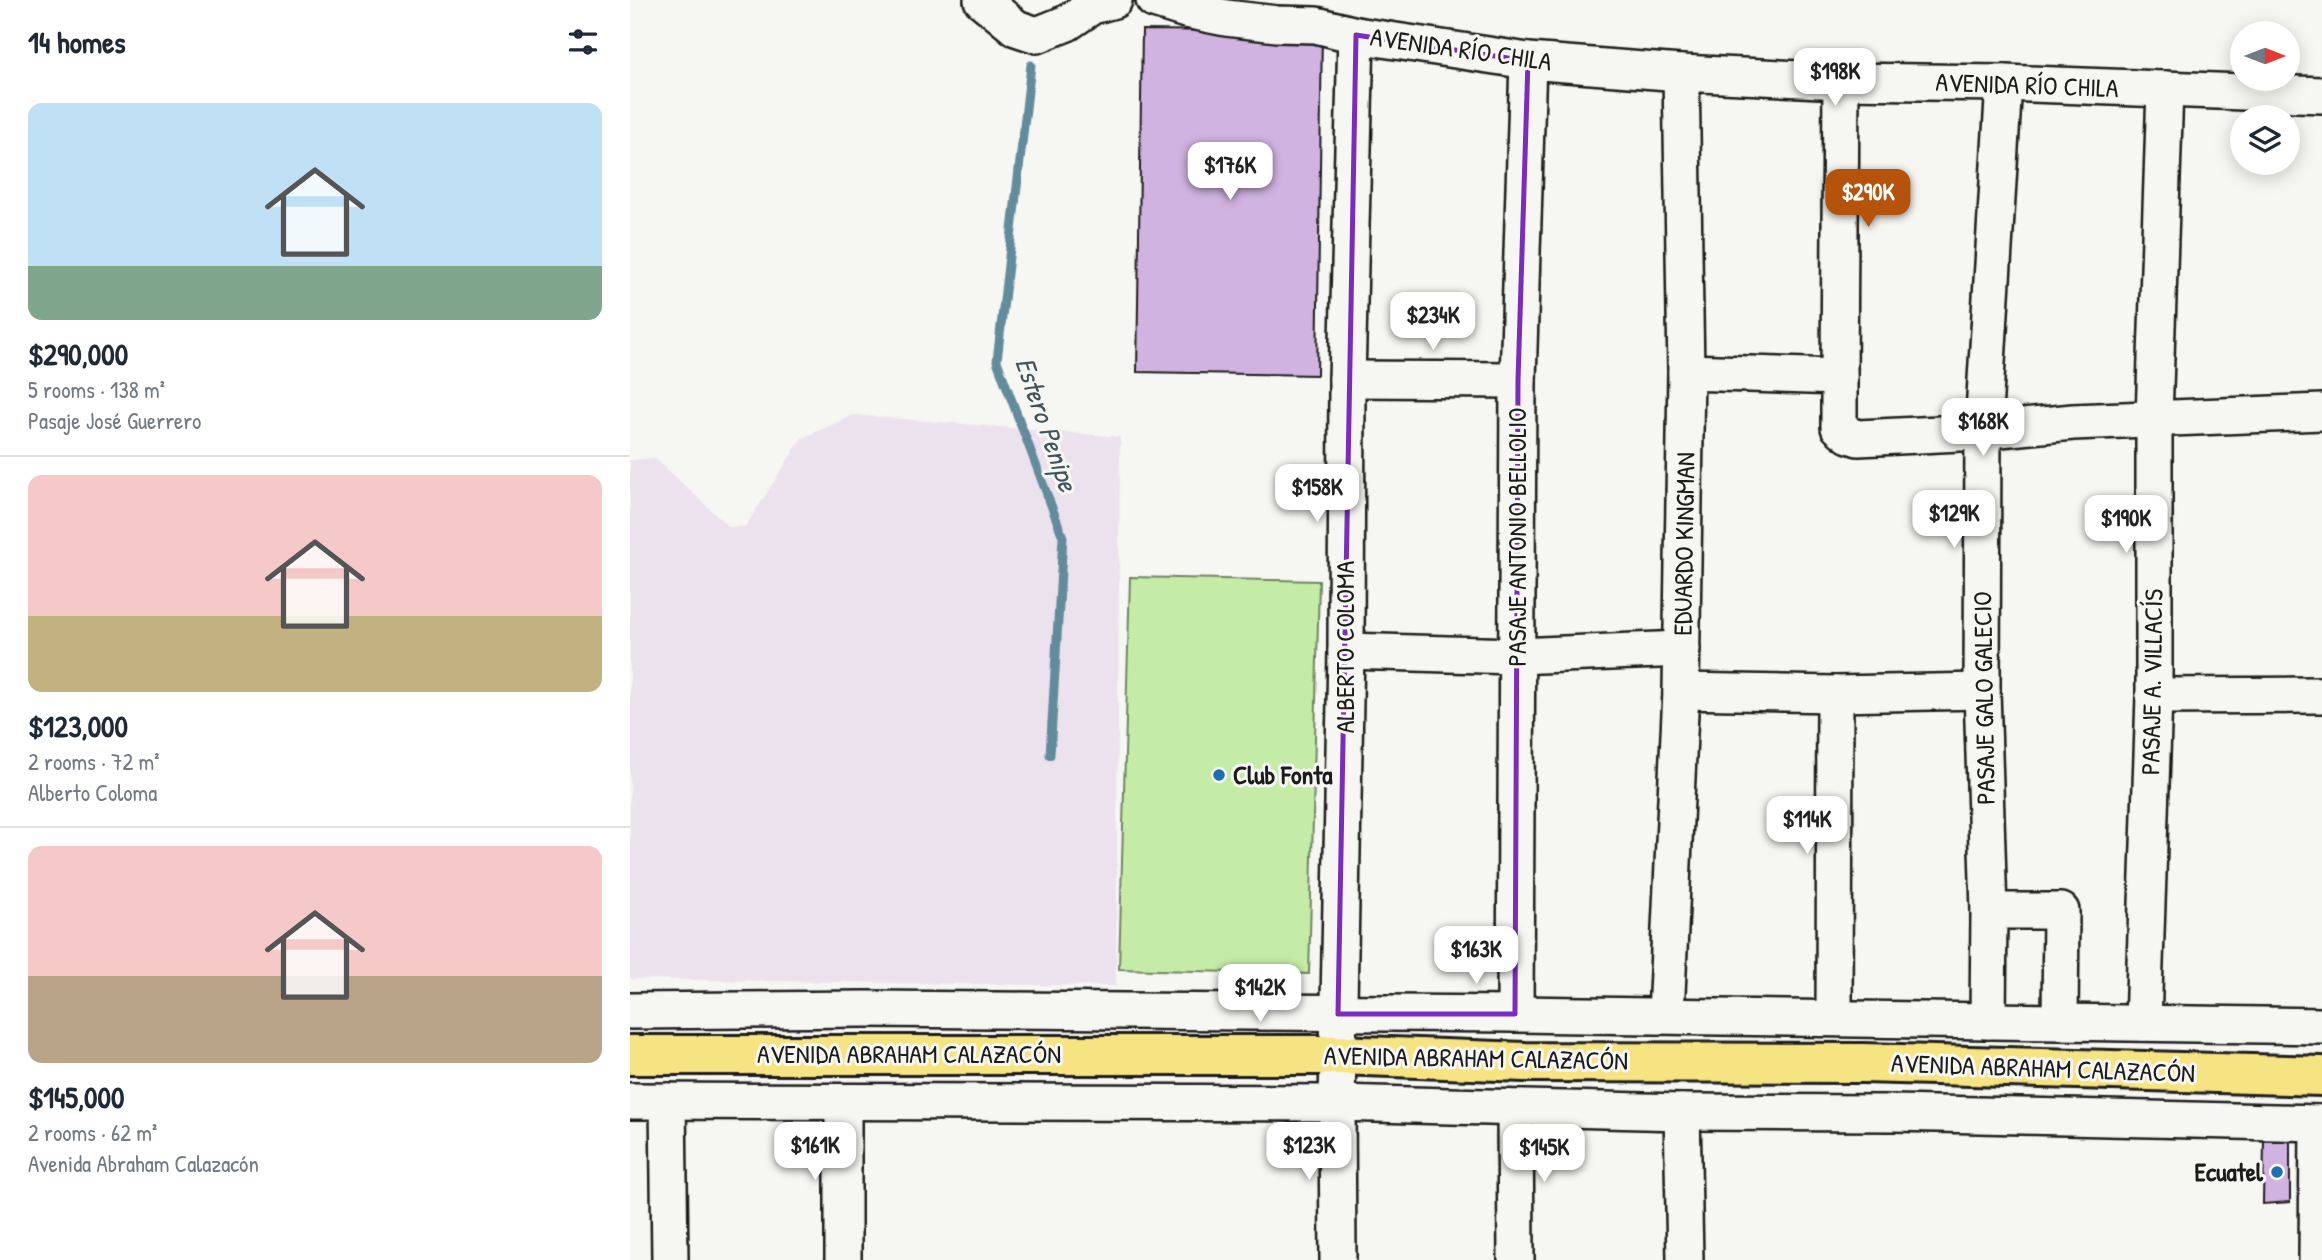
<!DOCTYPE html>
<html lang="en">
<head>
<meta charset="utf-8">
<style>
  body { margin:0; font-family:"Patrick Hand",sans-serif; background:#f2f2f3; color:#1f2937; height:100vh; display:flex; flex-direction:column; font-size:26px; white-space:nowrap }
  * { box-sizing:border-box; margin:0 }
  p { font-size:23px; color:#747a83 }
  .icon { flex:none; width:38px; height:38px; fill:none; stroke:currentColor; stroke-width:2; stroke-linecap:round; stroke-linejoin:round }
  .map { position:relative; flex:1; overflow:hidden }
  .side { display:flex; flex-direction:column; background:#fff; width:630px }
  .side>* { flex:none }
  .needle { width:46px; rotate:90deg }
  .buttons { position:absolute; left:1600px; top:21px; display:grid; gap:14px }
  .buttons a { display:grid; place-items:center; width:70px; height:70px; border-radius:50%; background:#fff; box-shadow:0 4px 18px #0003; font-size:35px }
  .price { position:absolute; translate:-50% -60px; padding:0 16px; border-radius:14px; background:#fff; color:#222; font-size:23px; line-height:46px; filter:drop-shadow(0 2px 4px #0008) }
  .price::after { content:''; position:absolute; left:50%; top:42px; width:21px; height:16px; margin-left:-10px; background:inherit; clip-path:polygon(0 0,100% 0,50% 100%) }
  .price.selected { background:#b45309; color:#fff }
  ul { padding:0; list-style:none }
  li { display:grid; align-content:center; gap:14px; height:371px; padding:0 28px }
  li+li { border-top:2px solid #e0e1e3 }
  li span { display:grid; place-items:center; height:217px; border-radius:14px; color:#555 }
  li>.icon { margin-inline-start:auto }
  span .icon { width:126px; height:126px; fill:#fffc; stroke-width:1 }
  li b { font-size:30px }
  h2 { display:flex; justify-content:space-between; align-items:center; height:84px; padding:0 28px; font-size:30px }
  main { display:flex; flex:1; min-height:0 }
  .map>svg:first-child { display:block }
</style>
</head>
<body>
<main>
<section class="side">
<h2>14 homes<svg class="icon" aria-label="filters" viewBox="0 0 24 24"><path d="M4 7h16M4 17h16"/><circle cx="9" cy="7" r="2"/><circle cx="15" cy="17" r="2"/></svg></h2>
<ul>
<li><span style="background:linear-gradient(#bfe0f5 75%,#7fa58c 0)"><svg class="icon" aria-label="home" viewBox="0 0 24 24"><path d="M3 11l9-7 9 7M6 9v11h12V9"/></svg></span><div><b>$290,000</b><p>5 rooms · 138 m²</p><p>Pasaje José Guerrero</p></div></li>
<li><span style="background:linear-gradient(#f6c9c9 65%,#c2b280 0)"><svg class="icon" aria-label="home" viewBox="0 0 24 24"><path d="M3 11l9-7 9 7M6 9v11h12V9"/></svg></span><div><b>$123,000</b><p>2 rooms · 72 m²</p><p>Alberto Coloma</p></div></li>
<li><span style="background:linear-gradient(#f6c9c9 60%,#b9a48a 0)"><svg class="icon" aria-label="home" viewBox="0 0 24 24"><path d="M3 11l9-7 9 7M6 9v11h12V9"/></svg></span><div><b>$145,000</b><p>2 rooms · 62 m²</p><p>Avenida Abraham Calazacón</p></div></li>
</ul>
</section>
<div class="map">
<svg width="1692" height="1260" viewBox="0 0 1692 1260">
  <rect width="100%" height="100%" fill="#f6f6f2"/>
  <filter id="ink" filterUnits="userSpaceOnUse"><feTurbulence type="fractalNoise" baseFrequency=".0143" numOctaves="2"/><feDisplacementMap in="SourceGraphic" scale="14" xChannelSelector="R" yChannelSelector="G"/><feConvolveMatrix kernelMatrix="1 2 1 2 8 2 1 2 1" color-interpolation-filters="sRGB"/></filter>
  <g filter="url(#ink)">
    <polygon fill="#ebe2ed" points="224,415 490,437 486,986 0,979 0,460 25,458 99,527 115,527 172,438"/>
    <polygon fill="#c4eca7" stroke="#708462" stroke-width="2" points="500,577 689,581 679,974 489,969"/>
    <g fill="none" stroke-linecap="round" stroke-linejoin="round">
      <polyline stroke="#628c9c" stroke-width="9" points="401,65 367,361 433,537 420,755"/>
    </g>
    <g fill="#d0b3e0" stroke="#1c1c1c" stroke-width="2">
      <polygon points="512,30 692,32 687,375 507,372"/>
      <polygon points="1634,1140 1660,1141 1660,1202 1633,1204"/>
    </g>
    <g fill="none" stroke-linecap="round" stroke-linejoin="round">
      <defs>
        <g id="minor">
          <polyline points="352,0 386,28 407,35 437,23 462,6 484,0"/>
          <polyline points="524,0 556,10 596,18 647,24 686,25 726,35 898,61 1051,73 1211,81 1374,83 1692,95"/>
          <polyline points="1056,372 1209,377 1209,427 1219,435 1228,438 1330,433 1443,422 1692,412"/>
          <polyline points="1209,377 1211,81"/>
          <polyline points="717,379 888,380"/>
          <polyline points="716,651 886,656 1052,649"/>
          <polyline points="1051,691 1205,694 1352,691"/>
          <polyline points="1524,696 1692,695"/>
          <polyline points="1359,911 1431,911 1430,1021"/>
          <polyline points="0,1011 235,1009 885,1014 1692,1026"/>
          <polyline points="885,1014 888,380 898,61"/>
          <polyline points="1036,1015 1051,691 1056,372 1051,73"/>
          <polyline points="1204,1018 1205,694"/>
          <polyline points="1358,1021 1359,911 1352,691 1353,429 1374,83"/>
          <polyline points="1513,1023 1524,696 1524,418 1535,89"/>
          <polyline points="0,1101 707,1103 1052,1112 1264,1113 1692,1123"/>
          <polyline points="38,1101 40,1260"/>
          <polyline points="885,1109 886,1260"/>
          <polyline points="1052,1112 1055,1260"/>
          <polyline points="213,1260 213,1102"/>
          <polyline points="708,1260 707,1103 716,651 717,379 726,35"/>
          <polyline points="1687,1260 1688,1123"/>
        </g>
        <polyline id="major" points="0,1055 708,1055 895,1062 1233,1063 1692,1076"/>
      </defs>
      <use href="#minor" stroke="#1c1c1c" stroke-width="40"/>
      <use href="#major" stroke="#1c1c1c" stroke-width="44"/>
      <use href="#minor" stroke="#f6f6f2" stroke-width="35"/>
      <use href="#major" stroke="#f6e381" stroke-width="38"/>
    </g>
  </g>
  <path fill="none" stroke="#7b2cbf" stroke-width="5" stroke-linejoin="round" d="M726,35L898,61L888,380L885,1014H708Z"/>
  <g fill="#1f6fb2" stroke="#f6f6f2" stroke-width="2.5">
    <circle cx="589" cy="775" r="7"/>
    <circle cx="1647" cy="1172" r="7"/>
  </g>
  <g text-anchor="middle" stroke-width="6" stroke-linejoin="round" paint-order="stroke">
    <g font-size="26" fill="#1c1c1c" stroke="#f6f6f2">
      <text transform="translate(831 49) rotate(8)" y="9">AVENIDA RÍO CHILA</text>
      <text transform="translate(1397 85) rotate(2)" y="9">AVENIDA RÍO CHILA</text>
      <text transform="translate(887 537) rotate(-90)" y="9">PASAJE ANTONIO BELLOLIO</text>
      <text transform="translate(1054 544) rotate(-89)" y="9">EDUARDO KINGMAN</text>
      <text transform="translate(715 647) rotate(-90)" y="9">ALBERTO COLOMA</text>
      <text transform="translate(1522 682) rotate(-89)" y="9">PASAJE A. VILLACÍS</text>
      <text transform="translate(1354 698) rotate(-91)" y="9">PASAJE GALO GALECIO</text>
      <text x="279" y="1063">AVENIDA ABRAHAM CALAZACÓN</text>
      <text transform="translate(846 1058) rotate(1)" y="9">AVENIDA ABRAHAM CALAZACÓN</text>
      <text transform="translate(1413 1068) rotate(2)" y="9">AVENIDA ABRAHAM CALAZACÓN</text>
    </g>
    <g font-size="26" font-weight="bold" fill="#1c1c1c" stroke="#f6f6f2" text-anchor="start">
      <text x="603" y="784">Club Fonta</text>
      <text x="1633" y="1181" text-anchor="end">Ecuatel</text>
    </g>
    <g font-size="28" font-style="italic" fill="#3f545c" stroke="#f6f6f2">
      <text transform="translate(417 424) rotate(71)" y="10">Estero Penipe</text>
    </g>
  </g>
</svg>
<div class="buttons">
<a><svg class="needle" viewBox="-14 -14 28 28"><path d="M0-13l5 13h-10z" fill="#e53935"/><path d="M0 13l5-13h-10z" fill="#747a83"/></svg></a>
<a><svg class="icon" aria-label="layers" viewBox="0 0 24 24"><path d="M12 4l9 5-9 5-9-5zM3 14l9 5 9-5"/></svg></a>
</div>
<b class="price" style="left:1205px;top:108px">$198K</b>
<b class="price" style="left:600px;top:202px">$176K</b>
<b class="price selected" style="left:1238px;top:229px">$290K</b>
<b class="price" style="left:803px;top:352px">$234K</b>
<b class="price" style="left:1353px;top:458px">$168K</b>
<b class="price" style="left:687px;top:524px">$158K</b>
<b class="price" style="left:1324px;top:550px">$129K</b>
<b class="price" style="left:1496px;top:555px">$190K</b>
<b class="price" style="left:1177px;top:856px">$114K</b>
<b class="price" style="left:846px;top:986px">$163K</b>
<b class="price" style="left:630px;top:1024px">$142K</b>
<b class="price" style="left:185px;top:1182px">$161K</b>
<b class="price" style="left:679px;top:1182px">$123K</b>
<b class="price" style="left:914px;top:1184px">$145K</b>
</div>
</main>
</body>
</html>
